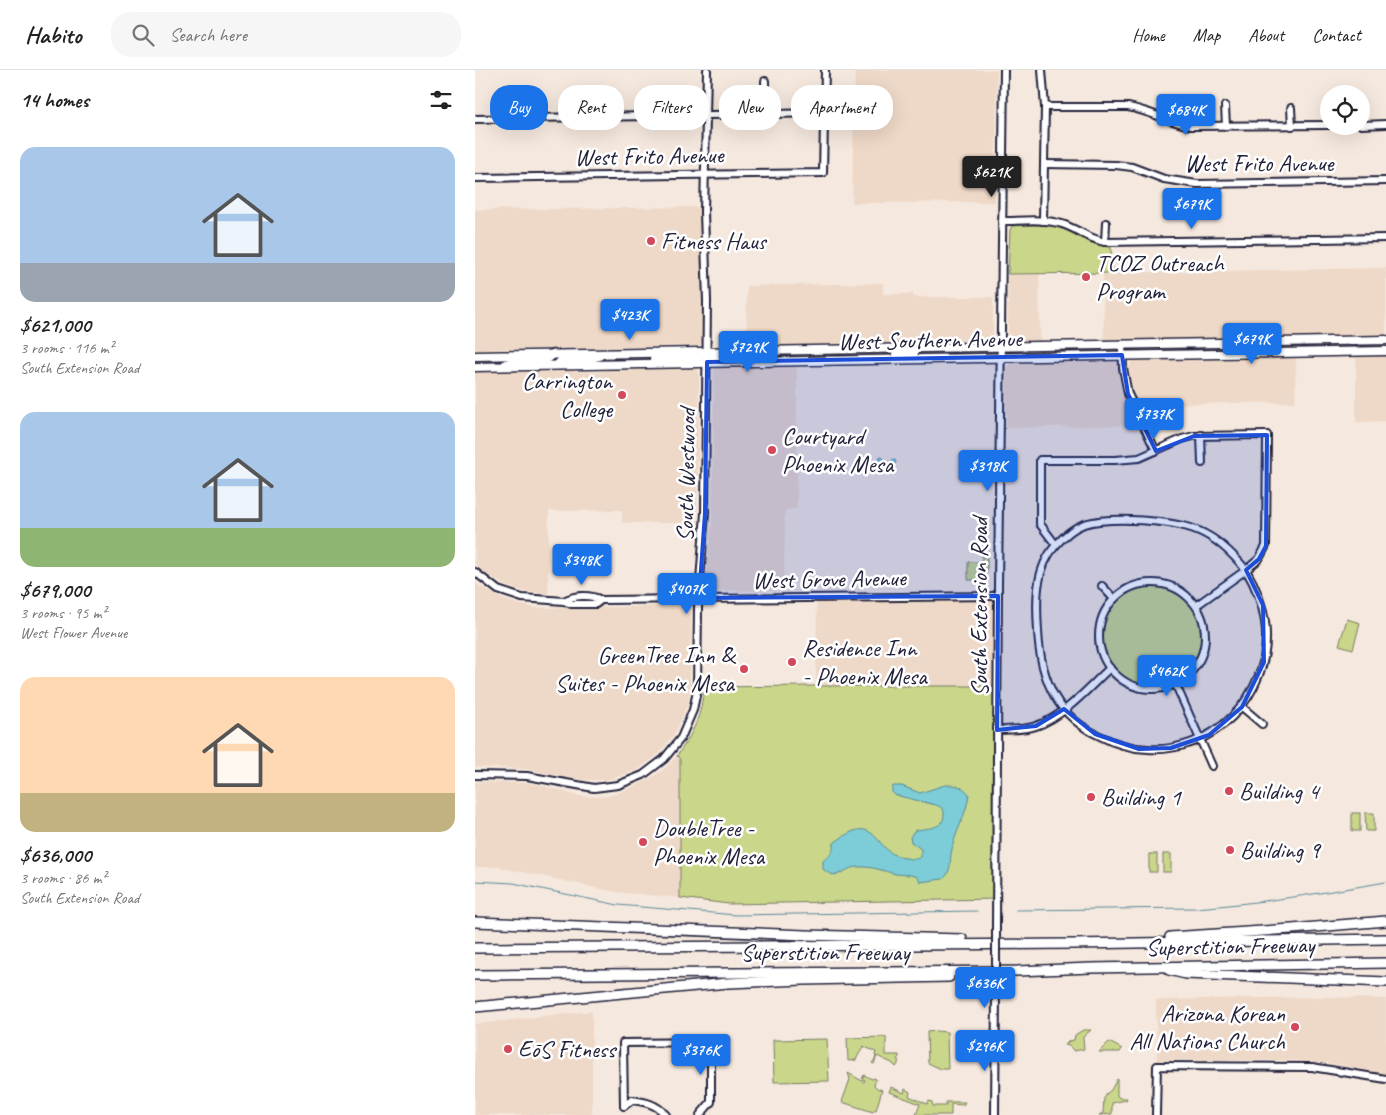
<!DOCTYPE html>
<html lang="en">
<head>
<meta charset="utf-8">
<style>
  body { margin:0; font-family:Caveat,sans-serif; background:#f6f6f6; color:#222; height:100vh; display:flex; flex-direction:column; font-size:19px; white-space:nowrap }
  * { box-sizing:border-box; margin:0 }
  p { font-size:16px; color:#767676 }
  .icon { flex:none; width:28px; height:28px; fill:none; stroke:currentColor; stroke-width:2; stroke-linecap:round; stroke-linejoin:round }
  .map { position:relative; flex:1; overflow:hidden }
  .drawer { display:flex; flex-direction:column; background:#fff; width:475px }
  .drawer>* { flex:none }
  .top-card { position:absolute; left:15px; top:15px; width:475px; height:45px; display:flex; gap:10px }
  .controls { position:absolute; left:845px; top:15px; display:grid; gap:10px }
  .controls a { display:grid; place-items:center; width:50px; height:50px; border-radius:50%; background:#fff; box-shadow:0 5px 20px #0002; font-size:25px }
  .price { position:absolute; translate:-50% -42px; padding:0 11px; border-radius:5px; background:#1a73e8; color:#fff; font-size:16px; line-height:32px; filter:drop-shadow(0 1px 2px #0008) }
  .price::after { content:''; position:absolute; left:50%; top:30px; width:15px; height:11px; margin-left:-8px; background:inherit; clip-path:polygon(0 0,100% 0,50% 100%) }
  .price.on { background:#222; color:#fff }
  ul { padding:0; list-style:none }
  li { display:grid; align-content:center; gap:10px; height:265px; padding:0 20px }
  li span { display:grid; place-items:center; height:155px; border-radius:15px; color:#555 }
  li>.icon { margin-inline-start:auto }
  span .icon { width:90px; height:90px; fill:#fffc; stroke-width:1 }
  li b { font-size:21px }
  h2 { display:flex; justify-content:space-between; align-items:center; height:60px; padding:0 20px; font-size:21px }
  .pill { padding:0 18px; border-radius:20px; background:#fff; box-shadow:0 5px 20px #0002; font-size:18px; line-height:45px }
  .pill.on { background:#1a73e8; color:#fff }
  header { display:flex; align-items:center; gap:30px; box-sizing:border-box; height:70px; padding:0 25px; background:#fff; border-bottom:1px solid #e0e0e0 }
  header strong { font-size:24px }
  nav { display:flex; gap:28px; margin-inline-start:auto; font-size:18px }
  .search { width:350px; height:45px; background:#f6f6f6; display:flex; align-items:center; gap:12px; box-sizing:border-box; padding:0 18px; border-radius:20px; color:#767676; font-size:19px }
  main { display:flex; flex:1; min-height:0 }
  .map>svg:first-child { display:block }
</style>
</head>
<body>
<header>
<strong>Habito</strong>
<div class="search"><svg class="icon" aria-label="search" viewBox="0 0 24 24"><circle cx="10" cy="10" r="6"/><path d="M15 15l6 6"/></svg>Search here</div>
<nav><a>Home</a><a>Map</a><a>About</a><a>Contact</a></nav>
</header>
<main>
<section class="drawer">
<h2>14 homes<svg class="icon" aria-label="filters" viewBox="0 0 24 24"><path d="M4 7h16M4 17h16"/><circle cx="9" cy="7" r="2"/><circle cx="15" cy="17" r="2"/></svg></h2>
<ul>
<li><span style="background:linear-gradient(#a9c7e8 75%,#9aa5b1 0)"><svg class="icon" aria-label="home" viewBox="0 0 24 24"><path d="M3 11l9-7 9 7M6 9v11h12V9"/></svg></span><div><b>$621,000</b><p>3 rooms · 116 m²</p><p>South Extension Road</p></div></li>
<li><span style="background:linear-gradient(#a9c7e8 75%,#8fb573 0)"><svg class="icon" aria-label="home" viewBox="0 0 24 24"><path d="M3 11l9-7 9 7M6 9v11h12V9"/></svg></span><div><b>$679,000</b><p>3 rooms · 95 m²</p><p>West Flower Avenue</p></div></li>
<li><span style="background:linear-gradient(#ffd9b3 75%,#c2b280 0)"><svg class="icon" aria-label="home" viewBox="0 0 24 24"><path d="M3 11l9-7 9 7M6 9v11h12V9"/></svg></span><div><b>$636,000</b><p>3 rooms · 86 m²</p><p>South Extension Road</p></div></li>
</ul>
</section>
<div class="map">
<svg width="911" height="1045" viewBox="0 0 911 1045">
  <rect width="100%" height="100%" fill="#f5e8de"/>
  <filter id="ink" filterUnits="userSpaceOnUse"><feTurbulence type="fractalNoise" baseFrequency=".02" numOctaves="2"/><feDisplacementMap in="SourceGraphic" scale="10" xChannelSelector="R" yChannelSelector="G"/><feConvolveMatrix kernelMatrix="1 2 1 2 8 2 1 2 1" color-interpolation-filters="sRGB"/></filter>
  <g filter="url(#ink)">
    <g fill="#eed8c7">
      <polygon points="380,0 522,0 520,132 377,133"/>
      <polygon points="224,137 229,213 228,268 227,273 223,276 0,280 0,140"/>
      <polygon points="911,198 911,266 629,270 628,203"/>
      <polygon points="533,204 564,204 565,272 541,272 533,269"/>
      <polygon points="408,213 408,224 438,224 439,227 518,227 518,268 514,271 510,272 271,276 272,216"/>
      <polygon points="881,286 911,286 911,351 881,352"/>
      <polygon points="821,288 820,332 697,334 673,351 659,323 654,297 657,291"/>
      <polygon points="639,290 643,294 646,319 650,329 664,355 531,358 532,298 535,292"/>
      <polygon points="322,296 322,439 310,440 309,520 238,521 233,520 230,515 230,511 237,454 239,300 244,297"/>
      <polygon points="219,297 222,299 224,304 222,453 147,453 147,440 74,441 73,524 48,521 31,516 10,503 0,494 0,301 38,300 50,302 77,302 92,300 102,302 126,302 139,299"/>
      <polygon points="0,512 6,517 27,529 42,534 60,538 209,536 214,539 216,544 215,616 213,633 200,663 184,684 160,701 132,710 108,710 51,699 0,697"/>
      <polygon points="523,526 523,616 341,616 342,527"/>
      <polygon points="202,686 205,688 205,828 141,822 24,797 0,797 0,712 55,713 88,721 102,726 131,727 151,720 173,710 188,700"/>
      <polygon points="849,927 911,929 911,1004 853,993 815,990 687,990 682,992 681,930"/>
      <polygon points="117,941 117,1045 0,1045 0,954"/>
    </g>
    <g fill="#cad68a" stroke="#767c62">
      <path d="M537,156C554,155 573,154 588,159C606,166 615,176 636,177L637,203L533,204L535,160Z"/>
      <polygon points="507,485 512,485 512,503 504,510 493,510 493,492 507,492"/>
      <circle cx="677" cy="566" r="50"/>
      <polygon points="872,549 885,553 878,579 864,575"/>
      <path d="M341,616H523L522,829L254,834L205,828V689L202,686C219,661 226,648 229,617Z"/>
      <rect x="877" y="743" width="8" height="18"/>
      <polygon points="890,743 899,743 899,761 891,761"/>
      <rect x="674" y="784" width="8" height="18"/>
      <rect x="688" y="784" width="8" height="18"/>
      <polygon points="608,960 616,960 608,967 609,979 599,981 594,976 590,975 594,971 599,970 600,965"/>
      <polygon points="461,961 472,962 473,999 466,999 453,993 452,962"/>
      <polygon points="411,967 411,985 424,985 423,994 421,997 417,993 402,986 399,994 397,993 401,988 400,985 401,982 388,976 381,990 373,991 372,968"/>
      <polygon points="352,969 354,1011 299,1012 298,970"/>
      <polygon points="634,972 647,979 645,982 624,982"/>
      <polygon points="373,1003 389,1012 390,1010 387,1009 389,1005 397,1009 400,1008 401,1010 399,1015 402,1018 407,1020 401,1040 399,1040 398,1042 367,1032 375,1009"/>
      <polygon points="642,1009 642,1026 645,1028 652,1028 651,1030 637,1033 637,1044 624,1045 628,1043 629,1028 631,1026 631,1024 636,1020"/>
      <polygon points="416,1017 429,1023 430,1019 435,1022 434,1026 452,1034 454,1031 457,1032 458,1036 471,1036 471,1032 490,1032 488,1035 476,1034 476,1045 441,1045 445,1034 414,1022"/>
    </g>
    <g fill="#7ccdd7" stroke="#588999">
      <polygon points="404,387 407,387 410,390 411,394 419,389 421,392 419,395 411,399 407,396"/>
      <path d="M470,715C480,715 487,715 494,724C492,745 479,763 476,784C475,793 476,803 468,809L445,812C443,808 444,808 440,806C434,804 427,805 421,804C408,801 397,796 383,797C368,797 364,813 348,799V791L357,783L359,773C405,737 397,785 431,788C436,789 441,790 446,787V779L436,772L435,767L439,761C450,757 469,761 469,744C469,738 466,737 461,735L420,725L417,722V718L418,716H427L445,723Z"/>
    </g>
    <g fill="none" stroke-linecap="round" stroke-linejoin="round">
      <g stroke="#588999" stroke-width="1">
        <polyline points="0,811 38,813 143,835 261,845 502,841"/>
        <path d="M541,840L721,838C786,833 847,823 911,812"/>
      </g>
      <defs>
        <g id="minor">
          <polyline points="567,0 570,37 568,151"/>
          <polyline points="290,11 291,44"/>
          <polyline points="750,36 751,56"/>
          <path d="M570,37H653C675,41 694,52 716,56L854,55"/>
          <polyline points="816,38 817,56"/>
          <polyline points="0,49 350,43"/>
          <polyline points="886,55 911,54"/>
          <polyline points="569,94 641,95 657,97 689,109 722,114 911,111"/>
          <polyline points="0,108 348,103 350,0"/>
          <path d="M527,151C546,151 569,148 587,154C603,159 611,168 630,172L911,168"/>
          <polyline points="630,172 631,153"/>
          <polyline points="647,274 648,298 653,324 681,381"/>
          <polyline points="726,365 727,393"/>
          <path d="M792,365L791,476L784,489L771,500C790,532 798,569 784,605C759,670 687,698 625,666C607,658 590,644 580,627C568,606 564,584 563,561C561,531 560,498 581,475L565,454V390H640L664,388L707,369L719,366Z"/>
          <path d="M581,475C589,466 598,458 609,454C636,446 698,450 724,461C743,469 758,484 771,500L722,535"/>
          <polyline points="0,502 23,520 47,528 89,531 96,534 121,534 126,530"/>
          <circle cx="677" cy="566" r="53"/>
          <polyline points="627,516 639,529"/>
          <path d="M89,531C99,525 115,524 126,530L523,526"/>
          <polyline points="700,613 737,696"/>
          <polyline points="767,637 787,654"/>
          <path d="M522,660C535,660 549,660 561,656C590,646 613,618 635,598"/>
          <polyline points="0,705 52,706 119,718 143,715 168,705 189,689 206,668 218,640 222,621 223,538 230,443 232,231 229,142 232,0"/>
          <polyline points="521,857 523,516 529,0"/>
          <polyline points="149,1036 148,973 236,972 236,1032 225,1045"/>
          <path d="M149,1036L157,1030C171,1032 181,1034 191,1045"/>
          <polyline points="520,1045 521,919"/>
          <polyline points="681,1045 682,996 837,997 911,1009"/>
        </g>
        <g id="major">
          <polyline points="0,286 911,270"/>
          <polyline points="179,289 224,287 232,281"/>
          <polyline points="421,289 421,285 424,283 439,283"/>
          <polyline points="232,292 238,286 280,286 290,283"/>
          <path d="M31,294C35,293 39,291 43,290C54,289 71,294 78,284"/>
          <polyline points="82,295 88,289 114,288 124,286"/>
          <polyline points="0,297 911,281"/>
        </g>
        <g id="highway">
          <polyline points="0,852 330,865 487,869"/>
          <polyline points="695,867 817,859 911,851"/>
          <polyline points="0,878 598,874 911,869"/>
          <polyline points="694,900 711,904 911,912"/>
          <polyline points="0,905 542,901 616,898 911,893"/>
          <polyline points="0,937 253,913 328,910 474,907"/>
        </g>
      </defs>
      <use href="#minor" stroke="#22223b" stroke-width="10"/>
      <use href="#major" stroke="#22223b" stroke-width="11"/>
      <use href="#highway" stroke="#22223b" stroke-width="12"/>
      <use href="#minor" stroke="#fff" stroke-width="6"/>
      <use href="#major" stroke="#fff" stroke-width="8"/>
      <use href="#highway" stroke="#fff" stroke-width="9"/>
      <defs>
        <polyline id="minor-bridge" points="521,919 521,857"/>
      </defs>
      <use href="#minor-bridge" stroke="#22223b" stroke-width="10" stroke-linecap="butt"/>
      <use href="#minor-bridge" stroke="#fff" stroke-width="6"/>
    </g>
  </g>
  <path fill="#1d4ed8" fill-opacity="0.2" stroke="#1d4ed8" stroke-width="4" stroke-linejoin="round" d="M647,285L653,324L681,381L719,366L792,365L791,476L784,489L771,500L788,535L789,592L767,637L734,665L696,678L664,679L620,664L589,639L561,656L522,660L523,526L224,528L230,443L232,292Z"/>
  <g fill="#d1495b" stroke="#fff" stroke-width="2">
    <circle cx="176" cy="171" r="5"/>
    <circle cx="611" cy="207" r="5"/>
    <circle cx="147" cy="325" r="5"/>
    <circle cx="297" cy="380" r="5"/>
    <circle cx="317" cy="592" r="5"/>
    <circle cx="269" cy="599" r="5"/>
    <circle cx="754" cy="721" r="5"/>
    <circle cx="616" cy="727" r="5"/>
    <circle cx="168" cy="772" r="5"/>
    <circle cx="755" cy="780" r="5"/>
    <circle cx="820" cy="957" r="5"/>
    <circle cx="33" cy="979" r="5"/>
  </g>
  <g text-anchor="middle" stroke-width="5" stroke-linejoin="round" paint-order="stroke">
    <g font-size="24" fill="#22223b" stroke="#fff">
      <text transform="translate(174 86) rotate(-1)" y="8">West Frito Avenue</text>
      <text x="784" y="101">West Frito Avenue</text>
      <text transform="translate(455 270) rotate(-1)" y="8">West Southern Avenue</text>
      <text transform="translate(211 405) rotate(-89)" y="8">South Westwood</text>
      <text transform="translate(354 509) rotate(-1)" y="8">West Grove Avenue</text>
      <text transform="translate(504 537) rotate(-90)" y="8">South Extension Road</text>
      <text transform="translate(755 876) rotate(-1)" y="8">Superstition Freeway</text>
      <text x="350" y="890">Superstition Freeway</text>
    </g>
    <g font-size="24" fill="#22223b" stroke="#fff" text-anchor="start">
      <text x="186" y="179">Fitness Haus</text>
      <text x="621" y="201">TCOZ Outreach<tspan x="621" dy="28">Program</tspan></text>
      <text x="137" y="319" text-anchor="end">Carrington<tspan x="137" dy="28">College</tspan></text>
      <text x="307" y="374">Courtyard<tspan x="307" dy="28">Phoenix Mesa</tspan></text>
      <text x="327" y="586">Residence Inn<tspan x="327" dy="28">- Phoenix Mesa</tspan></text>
      <text x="259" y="593" text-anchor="end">GreenTree Inn &amp;<tspan x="259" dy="28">Suites - Phoenix Mesa</tspan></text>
      <text x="764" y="729">Building 4</text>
      <text x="626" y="735">Building 1</text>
      <text x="178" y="766">DoubleTree -<tspan x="178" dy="28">Phoenix Mesa</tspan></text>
      <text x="765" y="788">Building 9</text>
      <text x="810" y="951" text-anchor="end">Arizona Korean<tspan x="810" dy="28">All Nations Church</tspan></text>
      <text x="43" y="987">EōS Fitness</text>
    </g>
  </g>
</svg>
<div class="controls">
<a><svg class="icon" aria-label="locate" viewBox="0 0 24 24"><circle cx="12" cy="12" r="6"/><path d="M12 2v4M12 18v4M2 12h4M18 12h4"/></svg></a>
</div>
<b class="price" style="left:711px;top:66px">$684K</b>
<b class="price on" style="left:517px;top:128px">$621K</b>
<b class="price" style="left:717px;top:160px">$679K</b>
<b class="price" style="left:155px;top:271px">$423K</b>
<b class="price" style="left:777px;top:295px">$679K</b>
<b class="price" style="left:273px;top:303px">$729K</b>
<b class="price" style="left:679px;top:370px">$737K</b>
<b class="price" style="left:513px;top:422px">$318K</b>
<b class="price" style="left:107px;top:516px">$348K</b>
<b class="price" style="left:212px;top:545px">$407K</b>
<b class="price" style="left:692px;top:627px">$462K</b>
<b class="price" style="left:510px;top:939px">$636K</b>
<b class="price" style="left:510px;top:1002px">$296K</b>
<b class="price" style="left:226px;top:1006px">$376K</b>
<div class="top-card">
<a class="pill on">Buy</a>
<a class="pill">Rent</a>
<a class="pill">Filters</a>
<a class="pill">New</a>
<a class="pill">Apartment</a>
</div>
</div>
</main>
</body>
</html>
